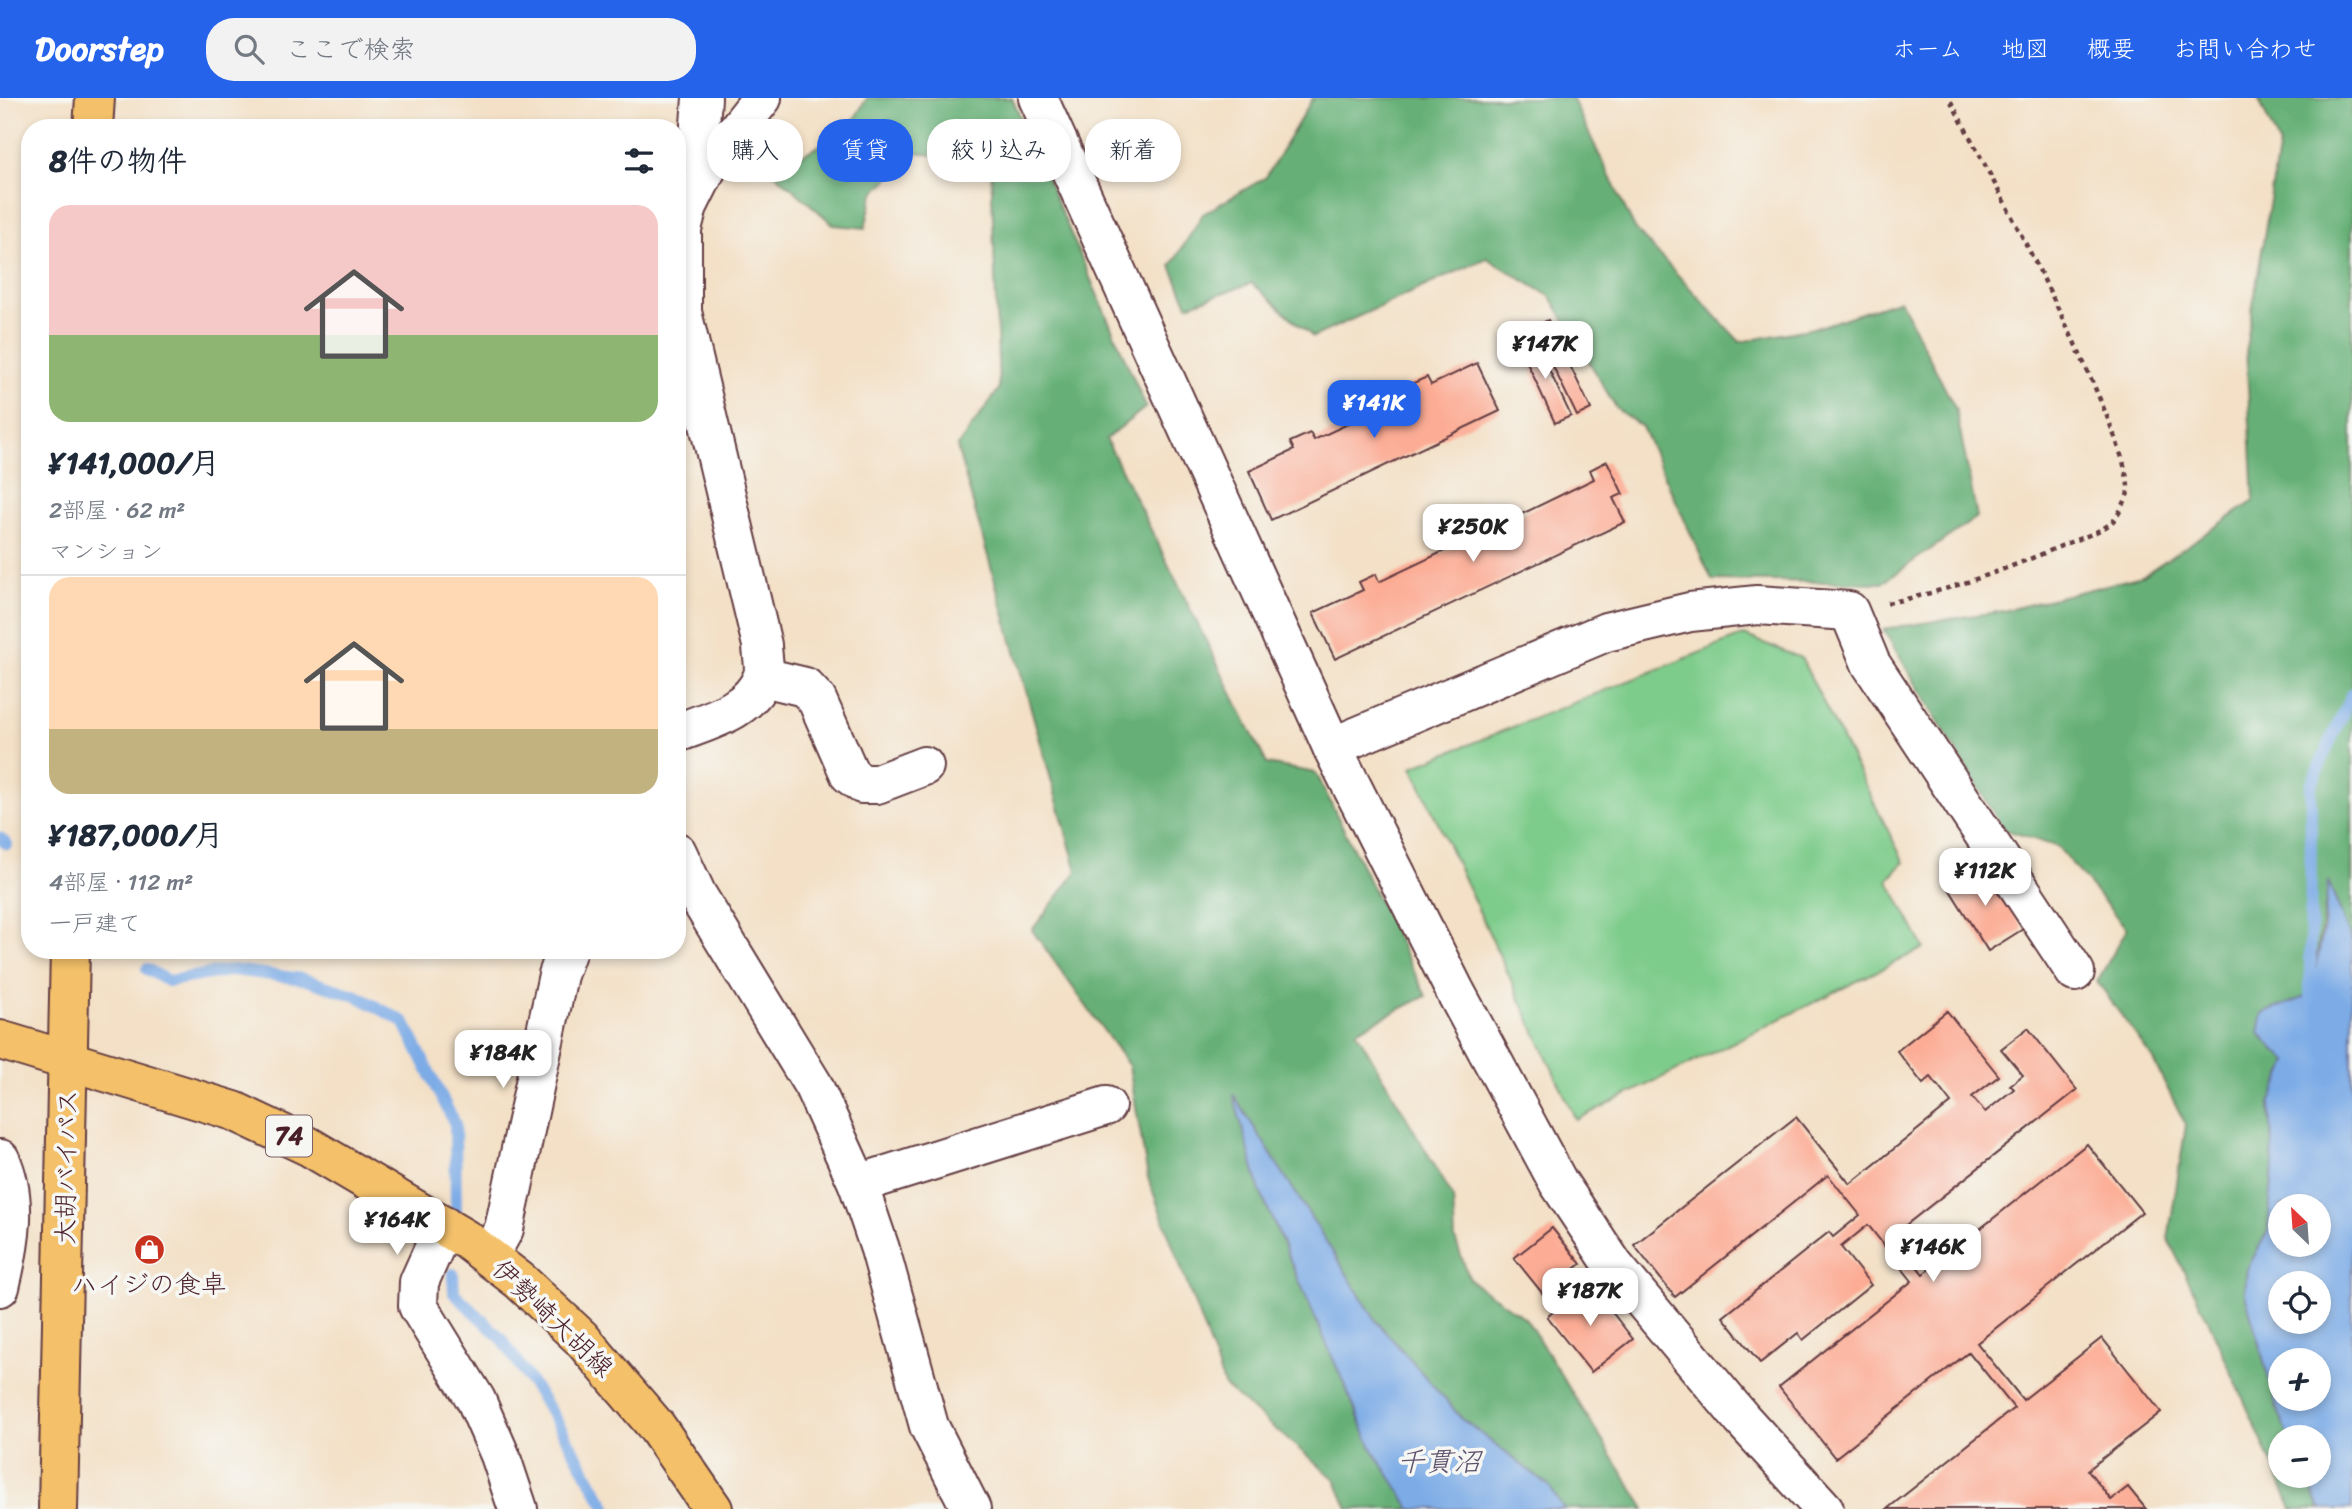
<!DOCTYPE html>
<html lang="ja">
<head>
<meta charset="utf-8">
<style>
  body { margin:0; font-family:Sriracha,"Klee One",sans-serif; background:#f2f2f3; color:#1f2937; height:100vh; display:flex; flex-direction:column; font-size:26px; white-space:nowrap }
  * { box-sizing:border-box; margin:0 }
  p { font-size:23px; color:#747a83 }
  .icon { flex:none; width:38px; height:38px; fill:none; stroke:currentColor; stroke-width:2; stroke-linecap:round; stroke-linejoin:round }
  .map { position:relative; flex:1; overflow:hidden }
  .sheet { position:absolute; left:21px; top:21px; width:665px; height:840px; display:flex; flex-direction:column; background:#fff; border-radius:28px; box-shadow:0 4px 10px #0003 }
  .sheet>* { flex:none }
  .hud { position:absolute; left:707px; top:21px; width:665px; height:63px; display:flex; gap:14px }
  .needle { width:46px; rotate:335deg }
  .tools { position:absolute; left:2268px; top:1096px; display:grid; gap:14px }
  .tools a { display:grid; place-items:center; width:63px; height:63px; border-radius:50%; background:#fff; box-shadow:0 4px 10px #0003; font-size:35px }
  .price { position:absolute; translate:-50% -60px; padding:0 16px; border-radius:14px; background:#fff; color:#222; font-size:23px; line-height:46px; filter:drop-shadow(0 2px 4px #0008) }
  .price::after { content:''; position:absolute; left:50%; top:42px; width:21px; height:16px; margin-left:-10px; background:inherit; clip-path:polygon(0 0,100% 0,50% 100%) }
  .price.on { background:#2563eb; color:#fff }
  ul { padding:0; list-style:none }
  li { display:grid; align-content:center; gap:14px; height:371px; padding:0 28px }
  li+li { border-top:2px solid #e0e1e3 }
  li span { display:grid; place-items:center; height:217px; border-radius:21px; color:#555 }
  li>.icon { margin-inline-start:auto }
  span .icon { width:126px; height:126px; fill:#fffc; stroke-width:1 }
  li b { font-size:30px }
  h2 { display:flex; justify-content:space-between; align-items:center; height:84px; padding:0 28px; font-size:30px }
  .tag { padding:0 24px; border-radius:28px; background:#fff; box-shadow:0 4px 10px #0003; font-size:24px; line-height:63px }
  .tag.on { background:#2563eb; color:#fff }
  header { display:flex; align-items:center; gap:42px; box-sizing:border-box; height:98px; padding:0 35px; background:#2563eb; color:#fff }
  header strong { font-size:33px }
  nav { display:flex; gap:38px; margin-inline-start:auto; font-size:24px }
  .search { width:490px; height:63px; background:#f2f2f3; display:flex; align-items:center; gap:18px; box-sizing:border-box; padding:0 24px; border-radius:28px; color:#747a83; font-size:26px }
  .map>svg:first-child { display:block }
</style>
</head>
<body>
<header>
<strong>Doorstep</strong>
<div class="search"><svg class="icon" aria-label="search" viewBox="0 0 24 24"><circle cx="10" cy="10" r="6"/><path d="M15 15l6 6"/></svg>ここで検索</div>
<nav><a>ホーム</a><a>地図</a><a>概要</a><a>お問い合わせ</a></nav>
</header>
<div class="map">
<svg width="2352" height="1411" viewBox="0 0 2352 1411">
  <rect width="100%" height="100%" fill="#f6f6f2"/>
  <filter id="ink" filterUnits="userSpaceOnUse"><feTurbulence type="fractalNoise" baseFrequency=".0143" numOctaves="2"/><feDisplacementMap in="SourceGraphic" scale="14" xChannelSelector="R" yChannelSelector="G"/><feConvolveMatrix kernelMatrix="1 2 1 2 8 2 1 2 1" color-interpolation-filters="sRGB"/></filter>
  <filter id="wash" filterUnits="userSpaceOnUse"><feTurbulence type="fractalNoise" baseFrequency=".00686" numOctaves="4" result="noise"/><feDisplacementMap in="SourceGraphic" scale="28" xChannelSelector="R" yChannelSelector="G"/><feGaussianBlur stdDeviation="1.57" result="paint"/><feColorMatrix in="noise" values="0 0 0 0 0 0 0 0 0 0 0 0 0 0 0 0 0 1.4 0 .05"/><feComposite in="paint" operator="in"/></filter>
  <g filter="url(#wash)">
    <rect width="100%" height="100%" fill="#f3e0c6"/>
    <polygon fill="#7ecc8b" stroke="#64765b" stroke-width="2" points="1744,537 1801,560 1904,764 1888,782 1924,850 1576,1022 1412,669"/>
    <g fill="#66b077" stroke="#586851" stroke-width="2">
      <polygon points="867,0 1012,0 1146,309 1106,341 1267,666 1316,675 1426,898 1356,933 1453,1099 1455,1141 1470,1182 1526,1221 1645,1411 1564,1411 1549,1388 1462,1321 1377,1224 1235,999 1260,1093 1373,1352 1411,1411 1348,1411 1335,1381 1225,1289 1148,1080 1129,968 1032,832 1077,773 957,349 999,291 991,67 915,54 873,96 865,130 834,127 772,73 847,33"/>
      <polygon points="1313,0 1572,0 1635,131 1740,244 1819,229 1900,202 1956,312 1977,419 1882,485 1712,482 1642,329 1617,311 1551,199 1487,160 1313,239 1252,185 1188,207 1171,168 1203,116 1266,79"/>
      <polygon points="2258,0 2352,0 2352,844 2329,785 2310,897 2259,935 2288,964 2270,1005 2273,1068 2268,1133 2247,1171 2245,1196 2277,1310 2289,1339 2280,1339 2280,1377 2306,1377 2320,1411 2292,1411 2210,1226 2168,1141 2186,1027 2151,958 2097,884 2127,831 2058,749 2003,731 1883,531 2003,513 2142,478 2254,403 2246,250 2279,46"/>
    </g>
    <g fill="#7cabe6" stroke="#636588" stroke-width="2" fill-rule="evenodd">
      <path d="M2328,783L2352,844V1411H2320L2306,1377H2319V1339H2289L2277,1310L2245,1196L2247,1171L2268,1133L2273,1068L2270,1005L2288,964L2259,935L2263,915L2310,897L2324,828ZM2280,1108H2319V1146H2280ZM2280,1185H2319V1223H2280ZM2280,1262H2319V1300H2280Z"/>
      <polygon points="1233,996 1377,1224 1462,1321 1549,1388 1564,1411 1411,1411 1373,1352 1260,1093"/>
    </g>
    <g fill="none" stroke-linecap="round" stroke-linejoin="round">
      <g stroke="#7cabe6" stroke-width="12">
        <polyline points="0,740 7,746"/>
        <polyline points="147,871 168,883 233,872 303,881 357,898 404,924 455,1026 456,1113"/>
        <polyline points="2310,911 2311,687 2352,595"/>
        <polyline points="453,1176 454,1195 502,1241 556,1322 607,1411"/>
      </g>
    </g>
    <g id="blocks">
      <g fill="#fcac94">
        <polygon points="1548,222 1591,311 1577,318 1534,229"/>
        <polygon points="1534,240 1571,318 1555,325 1519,247"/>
        <polygon points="1477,265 1500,313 1271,422 1249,373 1294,352 1290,344 1310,335 1314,342 1409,297 1404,289 1427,279 1431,287"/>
        <polygon points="1607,363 1623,396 1613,400 1625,424 1335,561 1313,515 1363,492 1359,484 1376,476 1379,484 1478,437 1474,428 1493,419 1497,428 1594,381 1590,372"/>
        <polygon points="1983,767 2023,831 1988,853 1948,789"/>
        <polygon points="1947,913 1999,978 1972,999 1985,1014 2014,991 2010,987 2023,977 2001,951 2028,930 2077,992 1892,1138 1923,1176 2087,1046 2142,1114 1977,1245 2023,1302 2102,1240 2161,1314 2088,1372 2111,1402 2128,1389 2146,1411 1887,1411 2014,1310 1969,1254 1835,1360 1779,1289 1912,1183 1868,1127 1841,1149 1871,1187 1803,1242 1798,1235 1760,1265 1723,1219 1829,1134 1833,1139 1860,1117 1828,1077 1675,1199 1634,1147 1796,1019 1850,1086 1951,1005 1931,979 1923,986 1897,953"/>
        <polygon points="1552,1130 1581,1166 1543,1196 1514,1160"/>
        <polygon points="1589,1185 1633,1241 1591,1274 1547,1219"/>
      </g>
    </g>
  </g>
  <g filter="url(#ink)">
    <use href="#blocks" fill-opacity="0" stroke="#633c42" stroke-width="2"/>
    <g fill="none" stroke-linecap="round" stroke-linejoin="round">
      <defs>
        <g id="minor">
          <polyline points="702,0 698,53 707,70"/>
          <polyline points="1038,0 1332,649 1455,893 1558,1084 1614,1168 1742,1321 1824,1411"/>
          <polyline points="763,579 805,589 817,602 850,677 862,686 877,686 924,668"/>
          <path d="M677,635C707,623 750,613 762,580C766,571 762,557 762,547L682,214V131L688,108L707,70L762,0"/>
          <polyline points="1332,649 1606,534 1690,514 1757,507 1849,513 1871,566 2075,874"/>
          <polyline points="677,754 697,797 813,987 858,1086 880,1151 929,1328 971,1411"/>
          <path d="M0,1061C19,1101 10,1148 0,1189"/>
          <polyline points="858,1086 1106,1008"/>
          <polyline points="444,1128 419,1184 418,1208 476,1302 500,1357 518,1411"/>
          <polyline points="489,1158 504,1131 558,877 567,852"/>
        </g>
        <g id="major">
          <polyline points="93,30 95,0"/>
          <polyline points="0,942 234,1013 308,1048 467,1142 520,1183 581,1240 656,1328 713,1411"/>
          <polyline points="58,1411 70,852"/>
        </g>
      </defs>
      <use href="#minor" stroke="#633c42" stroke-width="42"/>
      <use href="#major" stroke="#633c42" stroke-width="42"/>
      <path stroke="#633c42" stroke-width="4.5" stroke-dasharray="5 5" stroke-linecap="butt" d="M1887,505C1950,493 2010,470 2068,445C2081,440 2100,434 2111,425C2118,419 2124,406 2127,398C2143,357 1978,54 1949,0"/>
      <use href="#minor" stroke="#fff" stroke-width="38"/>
      <use href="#major" stroke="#f4c16a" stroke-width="38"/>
    </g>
  </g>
  <defs>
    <symbol id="shop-disc" viewBox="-11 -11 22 22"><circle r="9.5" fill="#c8321e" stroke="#f6f6f2"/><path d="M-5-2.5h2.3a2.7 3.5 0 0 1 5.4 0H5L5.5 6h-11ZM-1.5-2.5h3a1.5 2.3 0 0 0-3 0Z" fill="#fff"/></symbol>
  </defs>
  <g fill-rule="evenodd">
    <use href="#shop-disc" x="132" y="1134" width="35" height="35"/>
  </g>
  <g text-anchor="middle" stroke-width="7" stroke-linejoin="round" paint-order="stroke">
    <rect fill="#f6f6f2" stroke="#7e6067" stroke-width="2" x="266" y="1017.5" width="46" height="41" rx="5"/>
    <g font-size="24" font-weight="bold" fill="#4a1f2b">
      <text x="289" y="1046">74</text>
    </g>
    <g font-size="26" fill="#4a1f2b" stroke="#f6f6f2">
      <text transform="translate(66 1069) rotate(-89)" y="9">大胡バイパス</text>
      <text transform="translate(553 1220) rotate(44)" y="9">伊勢崎大胡線</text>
    </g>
    <g font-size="26" fill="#4a1f2b" stroke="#f6f6f2">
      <text x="149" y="1195">ハイジの食卓</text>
    </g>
    <g font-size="28" font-style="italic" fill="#5c506c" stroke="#f6f6f2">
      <text x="1439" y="1373">千貫沼</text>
    </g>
  </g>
</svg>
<div class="tools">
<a><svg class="needle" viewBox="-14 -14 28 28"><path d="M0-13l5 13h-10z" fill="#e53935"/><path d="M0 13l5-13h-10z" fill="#747a83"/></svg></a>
<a><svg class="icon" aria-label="locate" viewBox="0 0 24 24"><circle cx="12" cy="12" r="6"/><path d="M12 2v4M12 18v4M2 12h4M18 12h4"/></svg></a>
<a>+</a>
<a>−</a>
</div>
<b class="price" style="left:1545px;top:283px">¥147K</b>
<b class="price on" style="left:1374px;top:342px">¥141K</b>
<b class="price" style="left:1473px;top:466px">¥250K</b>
<b class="price" style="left:1985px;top:810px">¥112K</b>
<b class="price" style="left:503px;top:992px">¥184K</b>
<b class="price" style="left:397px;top:1159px">¥164K</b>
<b class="price" style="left:1933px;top:1186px">¥146K</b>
<b class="price" style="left:1590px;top:1230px">¥187K</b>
<div class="hud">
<a class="tag">購入</a>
<a class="tag on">賃貸</a>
<a class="tag">絞り込み</a>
<a class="tag">新着</a>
</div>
<section class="sheet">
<h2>8件の物件<svg class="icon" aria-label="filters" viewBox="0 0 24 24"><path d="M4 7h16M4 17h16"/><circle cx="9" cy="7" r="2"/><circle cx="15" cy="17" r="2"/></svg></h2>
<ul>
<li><span style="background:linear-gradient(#f6c9c9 60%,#8fb573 0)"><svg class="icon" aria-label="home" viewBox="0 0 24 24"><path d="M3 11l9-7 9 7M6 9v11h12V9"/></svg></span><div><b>¥141,000/月</b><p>2部屋 · 62 m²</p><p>マンション</p></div></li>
<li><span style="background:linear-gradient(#ffd9b3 70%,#c2b280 0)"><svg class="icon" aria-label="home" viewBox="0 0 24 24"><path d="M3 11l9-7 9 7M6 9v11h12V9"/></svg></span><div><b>¥187,000/月</b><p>4部屋 · 112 m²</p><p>一戸建て</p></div></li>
</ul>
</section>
</div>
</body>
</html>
